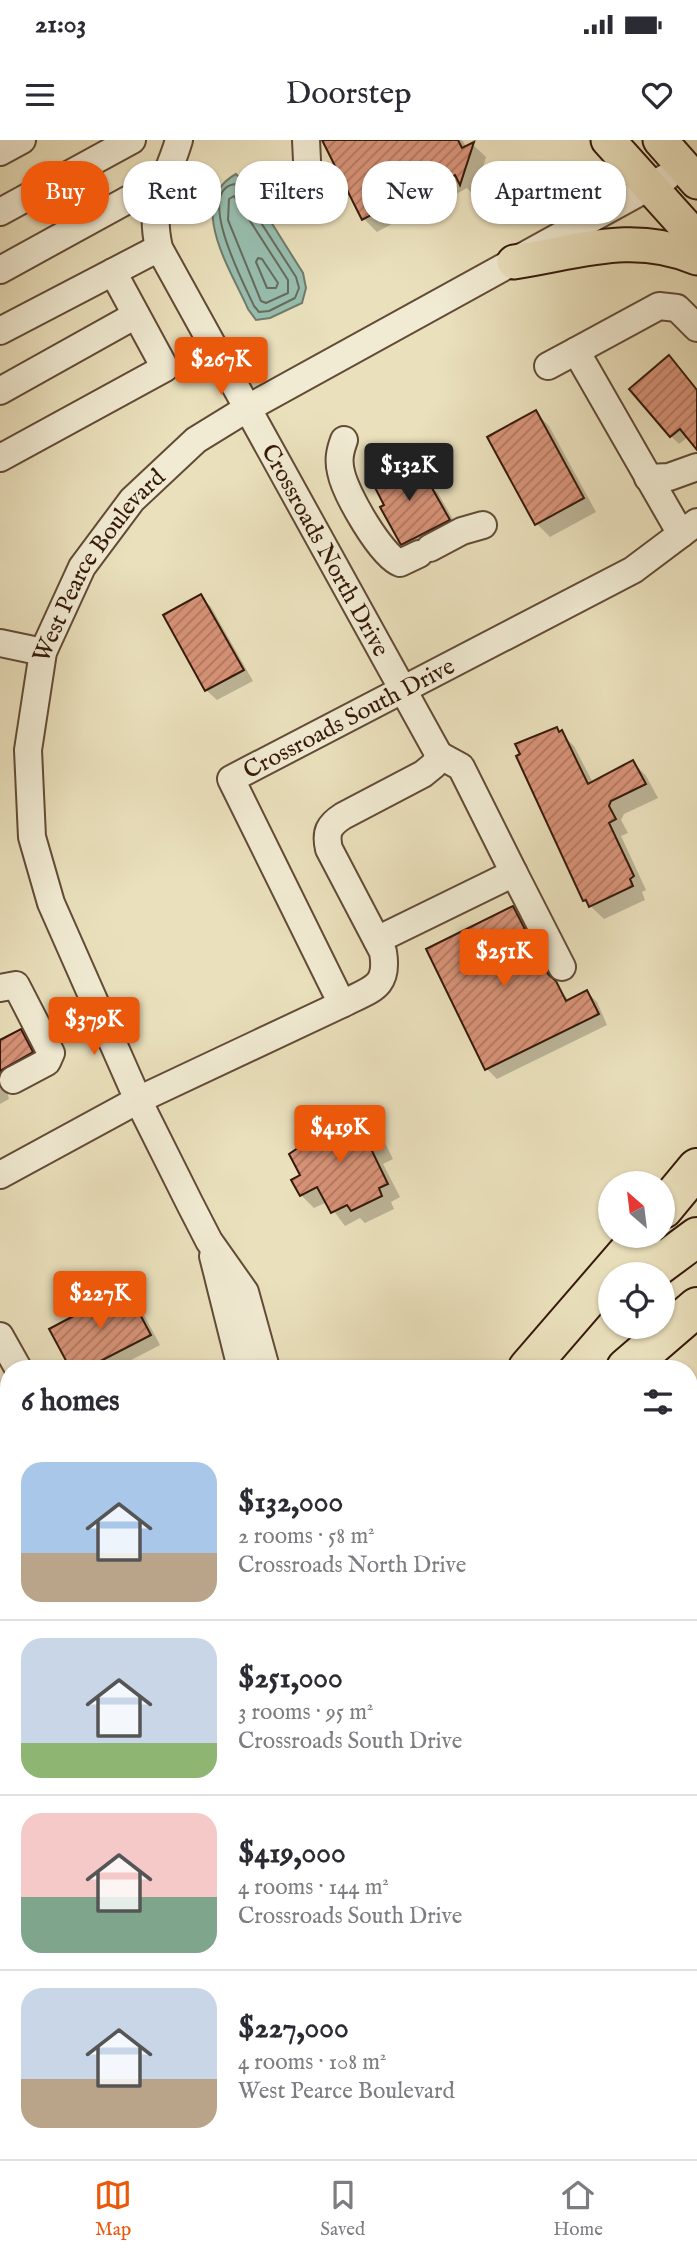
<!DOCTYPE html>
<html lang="en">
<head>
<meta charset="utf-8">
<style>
  body { margin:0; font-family:"IM FELL English",serif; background:#f7f7f7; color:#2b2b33; height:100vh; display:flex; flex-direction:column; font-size:26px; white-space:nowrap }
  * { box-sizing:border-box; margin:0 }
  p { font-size:23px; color:#7c7c81 }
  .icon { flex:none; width:38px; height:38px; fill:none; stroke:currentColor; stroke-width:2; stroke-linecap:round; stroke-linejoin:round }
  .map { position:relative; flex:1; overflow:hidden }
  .details { position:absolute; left:0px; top:1220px; width:698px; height:800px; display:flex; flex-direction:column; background:#fff; border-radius:28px 28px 0 0; box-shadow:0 2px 5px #0004 }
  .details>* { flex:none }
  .hud { position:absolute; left:21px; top:21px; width:656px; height:63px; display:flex; gap:14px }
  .needle { width:46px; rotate:332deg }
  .controls { position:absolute; left:598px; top:1031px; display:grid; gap:14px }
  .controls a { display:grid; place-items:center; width:77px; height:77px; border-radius:50%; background:#fff; box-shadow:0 2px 5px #0004; font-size:35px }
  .price { position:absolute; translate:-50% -60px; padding:0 16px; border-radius:7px; background:#ea580c; color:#fff; font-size:23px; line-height:46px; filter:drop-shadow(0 2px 4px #0008) }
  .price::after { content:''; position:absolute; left:50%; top:42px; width:21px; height:16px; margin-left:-10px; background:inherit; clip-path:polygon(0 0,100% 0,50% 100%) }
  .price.on { background:#222; color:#fff }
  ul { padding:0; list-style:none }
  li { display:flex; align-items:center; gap:21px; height:175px; padding:0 21px }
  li+li { border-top:2px solid #e1e1e2 }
  li span { display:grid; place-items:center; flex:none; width:196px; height:140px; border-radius:21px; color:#555 }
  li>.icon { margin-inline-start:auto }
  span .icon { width:84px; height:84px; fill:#fffc; stroke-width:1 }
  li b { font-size:30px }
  h2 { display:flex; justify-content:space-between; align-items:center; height:84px; padding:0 21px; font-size:30px }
  .tag { padding:0 24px; border-radius:28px; background:#fff; box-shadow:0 2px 5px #0004; font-size:24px; line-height:63px }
  .tag.on { background:#ea580c; color:#fff }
  .status { display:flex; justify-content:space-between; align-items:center; height:49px; padding:0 35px; background:#fff; direction:ltr }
  .status svg { height:19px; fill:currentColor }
  header { display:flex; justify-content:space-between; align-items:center; height:91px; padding:0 21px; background:#fff; font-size:32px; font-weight:600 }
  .menu { display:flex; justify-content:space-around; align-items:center; height:98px; border-top:2px solid #e1e1e2; background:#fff; font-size:19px; color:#7c7c81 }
  .menu a { display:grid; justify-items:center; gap:4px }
  .menu .on { color:#ea580c }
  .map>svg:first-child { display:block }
</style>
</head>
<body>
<div class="status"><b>21:03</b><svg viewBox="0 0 49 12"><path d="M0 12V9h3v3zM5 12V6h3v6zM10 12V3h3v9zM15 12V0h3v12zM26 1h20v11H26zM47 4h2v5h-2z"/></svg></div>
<header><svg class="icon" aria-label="menu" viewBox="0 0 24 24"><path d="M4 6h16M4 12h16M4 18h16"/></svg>Doorstep<svg class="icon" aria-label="heart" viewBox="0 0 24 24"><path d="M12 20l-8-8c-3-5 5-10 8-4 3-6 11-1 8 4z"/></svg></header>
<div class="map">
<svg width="697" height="2019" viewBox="0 0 697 2019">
  <defs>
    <pattern id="building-hatch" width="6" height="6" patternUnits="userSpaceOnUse" patternTransform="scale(1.75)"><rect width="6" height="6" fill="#d89378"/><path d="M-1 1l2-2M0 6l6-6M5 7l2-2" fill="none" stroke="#b07761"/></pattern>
  </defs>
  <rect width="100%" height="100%" fill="#eae0bc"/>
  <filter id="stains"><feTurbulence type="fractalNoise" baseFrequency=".00286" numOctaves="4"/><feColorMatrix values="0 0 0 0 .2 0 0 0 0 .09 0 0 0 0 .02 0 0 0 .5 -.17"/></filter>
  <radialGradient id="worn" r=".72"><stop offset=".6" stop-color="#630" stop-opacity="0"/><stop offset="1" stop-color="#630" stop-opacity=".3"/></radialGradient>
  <path fill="#98bdae" stroke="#707b6c" stroke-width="2" d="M236,34L249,47L303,133L306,148L302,163L270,178L256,180L248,169C231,130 185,62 236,34Z"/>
  <g fill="#0003">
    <polygon points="328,0 462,0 467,8 473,5 486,17 474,56 467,48 425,71 421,68 377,92 364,79 324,5"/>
    <polygon points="697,251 697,308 688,297 679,304 671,296"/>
    <polygon points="535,272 549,286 596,372 550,397 537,384"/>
    <polygon points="409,321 426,344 438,353 459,390 413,414 403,404"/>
    <polygon points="201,457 211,467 253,541 217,560 206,550"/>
    <polygon points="556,589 574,606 593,643 633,622 646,636 658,658 624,674 621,680 628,693 621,696 646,750 642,752 645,760 604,779 584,760"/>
    <polygon points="513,768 523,779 557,845 569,861 587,852 597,862 607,885 497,939 487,929 428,810"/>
    <polygon points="21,892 31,902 42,922 7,951 9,959 0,964 0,902"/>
    <polygon points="333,980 341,988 357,980 363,986 369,984 382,997 393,1019 383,1024 400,1057 391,1062 394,1069 365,1083 360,1078 345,1086 327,1062 314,1068 301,1055 302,1036 316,998"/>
    <polygon points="126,1150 136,1160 160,1205 116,1228 72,1228 52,1190"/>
  </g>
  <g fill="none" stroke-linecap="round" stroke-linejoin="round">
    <g stroke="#666b5c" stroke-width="2">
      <path d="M236,44L296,137L299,148L295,158L269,171L259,172L254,166C245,146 193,48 236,44Z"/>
      <polygon points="234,56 288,140 288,153 266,163 261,161 228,80 229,59"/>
      <polygon points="258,118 262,119 278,143 276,148 267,148 256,122"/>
    </g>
  </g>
  <g fill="url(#building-hatch)" stroke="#35190a" stroke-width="2">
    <polygon points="322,0 458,0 462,8 474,2 460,45 455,35 410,59 408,55 362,80"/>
    <polygon points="669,215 697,250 697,310 680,289 670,297 629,249"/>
    <polygon points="536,270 584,358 535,385 487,297"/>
    <polygon points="409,319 423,344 428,341 450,380 401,405 380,367 384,365 371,340"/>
    <polygon points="201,454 244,530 205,551 163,475"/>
    <polygon points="557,587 559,592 562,590 588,644 633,620 646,644 611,661 609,666 616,679 609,683 634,736 630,739 633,746 589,767 586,760 583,761 516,616 520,614 515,604"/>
    <polygon points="513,766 548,834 556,841 566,861 587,850 599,874 485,930 426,809"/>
    <polygon points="21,889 33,912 0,931 0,900"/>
    <polygon points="334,978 338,987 357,978 361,985 369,981 381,1006 372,1011 388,1044 379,1048 382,1056 351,1071 347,1065 331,1073 317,1047 300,1056 291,1040 300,1035 289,1014 314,997 310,990"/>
    <polygon points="126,1148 151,1195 87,1228 70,1228 49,1189"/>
  </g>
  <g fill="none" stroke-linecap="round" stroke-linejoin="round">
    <defs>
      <g id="minor">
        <path id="s1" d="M179,0C166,44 148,59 159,108L439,615L434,625L423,634L343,676C329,685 325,692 329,709L383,812C389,848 371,849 342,864"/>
        <polyline points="306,0 308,41"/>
        <polyline points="0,12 22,0"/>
        <polyline points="0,72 132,0"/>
        <polyline points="0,130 164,40"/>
        <polyline points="0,191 159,108"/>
        <polyline points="576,211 659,166 677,168 697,188"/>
        <polyline points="548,226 576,211 681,394"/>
        <polyline points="0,251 136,175"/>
        <path d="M344,300C340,311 338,320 341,332C345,353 381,416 400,423L419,414"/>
        <polyline points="0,318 165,228 113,132"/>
        <polyline points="648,338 669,337 697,327"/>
        <polyline points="430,408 462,391 483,385"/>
        <polyline points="0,503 43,512"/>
        <polyline points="514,733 562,827"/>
        <polyline points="377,800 514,733 461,627 439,615"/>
        <polyline points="0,848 16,845 51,913 47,922 13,940"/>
        <path id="s2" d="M0,1035L138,960L342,864L231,639L633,430L697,382"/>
        <polyline points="213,1116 241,1228"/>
        <polyline points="0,1196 18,1228"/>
        <path id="s3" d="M266,1228L245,1152L209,1101L190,1064L138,960L51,763L32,697L28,610L43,512L82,427L132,360L196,300L248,268L667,37"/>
        <polyline points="690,1332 697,1320"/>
        <polyline points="690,1351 697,1350"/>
        <polyline points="690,1415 697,1411"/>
        <polyline points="690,1454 697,1464"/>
        <polyline points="690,1516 697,1526"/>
        <polyline points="0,1599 9,1594"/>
        <polyline points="0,1660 9,1666"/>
        <polyline points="690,1723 697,1718"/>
        <polyline points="690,1817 697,1827"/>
        <polyline points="0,1829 9,1814"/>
        <polyline points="148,2011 163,2019"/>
        <polyline points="615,2011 619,2019"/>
        <polyline points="77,2019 82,2011"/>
        <polyline points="418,2019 423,2011"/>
      </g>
      <g id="major">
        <polyline points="608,0 697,99"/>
        <polyline points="660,0 697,42"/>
        <path d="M514,122C579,112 633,91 697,118"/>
      </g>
      <g id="highway">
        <polyline points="663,1069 697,1028"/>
        <polyline points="647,1134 697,1097"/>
        <polyline points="528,1228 642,1096"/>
        <polyline points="626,1228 697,1167"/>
        <polyline points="690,1271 697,1275"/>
        <polyline points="0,1932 9,1918"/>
        <polyline points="11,2019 16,2011"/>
      </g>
    </defs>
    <use href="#minor" stroke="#624b36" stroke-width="30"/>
    <use href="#major" stroke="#35190a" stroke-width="37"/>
    <use href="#highway" stroke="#35190a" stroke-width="42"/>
    <use href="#minor" stroke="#f1ebd3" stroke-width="26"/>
    <use href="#major" stroke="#eae0bc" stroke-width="33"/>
    <use href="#highway" stroke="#eae0bc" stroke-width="38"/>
  </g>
  <g text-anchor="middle" stroke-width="6" stroke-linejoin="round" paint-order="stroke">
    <g font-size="24" fill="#35190a" stroke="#f1ebd3">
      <text dy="8" stroke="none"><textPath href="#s1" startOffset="457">Crossroads North Drive</textPath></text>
      <text dy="8" stroke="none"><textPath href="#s3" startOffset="873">West Pearce Boulevard</textPath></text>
      <text dy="8" stroke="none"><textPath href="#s2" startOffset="766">Crossroads South Drive</textPath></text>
    </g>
  </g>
  <rect width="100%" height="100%" filter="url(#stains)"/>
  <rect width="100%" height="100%" fill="url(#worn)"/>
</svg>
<div class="controls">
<a><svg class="needle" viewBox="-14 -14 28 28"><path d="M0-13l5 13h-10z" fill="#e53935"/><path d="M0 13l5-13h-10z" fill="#7c7c81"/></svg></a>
<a><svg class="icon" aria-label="locate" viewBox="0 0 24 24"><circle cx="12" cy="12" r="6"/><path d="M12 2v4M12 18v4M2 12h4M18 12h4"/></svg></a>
</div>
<b class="price" style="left:221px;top:257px">$267K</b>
<b class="price on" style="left:409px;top:363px">$132K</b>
<b class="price" style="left:504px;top:849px">$251K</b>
<b class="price" style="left:94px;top:917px">$379K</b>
<b class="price" style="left:340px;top:1025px">$419K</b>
<b class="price" style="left:100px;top:1191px">$227K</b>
<div class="hud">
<a class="tag on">Buy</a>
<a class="tag">Rent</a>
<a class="tag">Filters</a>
<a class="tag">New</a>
<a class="tag">Apartment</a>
</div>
<section class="details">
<h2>6 homes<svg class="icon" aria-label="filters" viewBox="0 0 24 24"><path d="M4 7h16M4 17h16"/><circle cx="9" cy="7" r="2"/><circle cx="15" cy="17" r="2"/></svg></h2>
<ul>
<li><span style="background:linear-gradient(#a9c7e8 65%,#b9a48a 0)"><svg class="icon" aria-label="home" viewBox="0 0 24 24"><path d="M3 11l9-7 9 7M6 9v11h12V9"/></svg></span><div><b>$132,000</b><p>2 rooms · 58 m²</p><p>Crossroads North Drive</p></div></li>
<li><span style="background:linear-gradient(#c9d6e8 75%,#8fb573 0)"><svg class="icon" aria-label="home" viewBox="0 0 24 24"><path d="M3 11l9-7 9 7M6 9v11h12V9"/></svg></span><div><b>$251,000</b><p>3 rooms · 95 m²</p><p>Crossroads South Drive</p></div></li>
<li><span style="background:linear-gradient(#f6c9c9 60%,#7fa58c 0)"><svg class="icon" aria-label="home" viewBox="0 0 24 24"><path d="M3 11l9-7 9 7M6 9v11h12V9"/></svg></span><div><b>$419,000</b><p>4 rooms · 144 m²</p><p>Crossroads South Drive</p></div></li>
<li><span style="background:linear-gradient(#c9d6e8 65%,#b9a48a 0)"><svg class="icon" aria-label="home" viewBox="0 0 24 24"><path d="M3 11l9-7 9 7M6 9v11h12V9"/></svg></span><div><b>$227,000</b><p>4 rooms · 108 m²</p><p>West Pearce Boulevard</p></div></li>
</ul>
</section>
</div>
<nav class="menu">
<a class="on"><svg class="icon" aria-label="map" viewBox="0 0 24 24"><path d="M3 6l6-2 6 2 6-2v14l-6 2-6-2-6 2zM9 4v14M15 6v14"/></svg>Map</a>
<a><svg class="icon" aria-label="saved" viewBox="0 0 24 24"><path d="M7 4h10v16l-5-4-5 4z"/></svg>Saved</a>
<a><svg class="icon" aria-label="home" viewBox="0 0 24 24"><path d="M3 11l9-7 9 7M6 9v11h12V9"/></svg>Home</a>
</nav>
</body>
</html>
